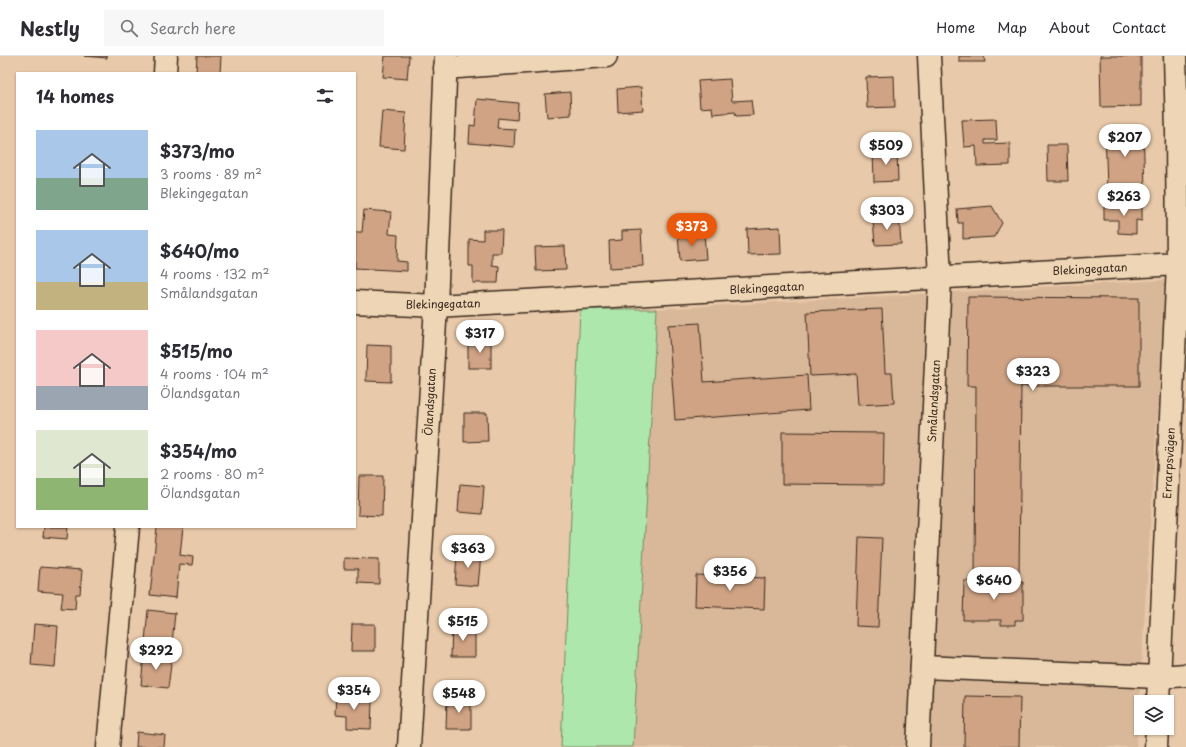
<!DOCTYPE html>
<html lang="en">
<head>
<meta charset="utf-8">
<style>
  body { margin:0; font-family:"Playpen Sans",sans-serif; background:#f7f7f7; color:#2b2b33; height:100vh; display:flex; flex-direction:column; font-size:15px; white-space:nowrap }
  * { box-sizing:border-box; margin:0 }
  p { font-size:13px; color:#7c7c81 }
  .icon { flex:none; width:22px; height:22px; fill:none; stroke:currentColor; stroke-width:2; stroke-linecap:round; stroke-linejoin:round }
  .map { position:relative; flex:1; overflow:hidden }
  .panel { position:absolute; left:16px; top:16px; width:340px; height:456px; display:flex; flex-direction:column; background:#fff; border-radius:0px; box-shadow:0 1px 3px #0004 }
  .panel>* { flex:none }
  .buttons { position:absolute; left:1134px; top:639px; display:grid; gap:8px }
  .buttons a { display:grid; place-items:center; width:40px; height:40px; border-radius:0px; background:#fff; box-shadow:0 1px 3px #0004; font-size:20px }
  .price { position:absolute; translate:-50% -34px; padding:0 9px; border-radius:14px; background:#fff; color:#222; font-size:13px; line-height:26px; filter:drop-shadow(0 1px 2px #0008) }
  .price::after { content:''; position:absolute; left:50%; top:24px; width:12px; height:9px; margin-left:-6px; background:inherit; clip-path:polygon(0 0,100% 0,50% 100%) }
  .price.selected { background:#ea580c; color:#fff }
  ul { padding:0; list-style:none }
  li { display:flex; align-items:center; gap:12px; height:100px; padding:0 20px }
  li span { display:grid; place-items:center; flex:none; width:112px; height:80px; border-radius:0px; color:#555 }
  li>.icon { margin-inline-start:auto }
  span .icon { width:48px; height:48px; fill:#fffc; stroke-width:1 }
  li b { font-size:17px }
  h2 { display:flex; justify-content:space-between; align-items:center; height:48px; padding:0 20px; font-size:17px }
  header { display:flex; align-items:center; gap:24px; box-sizing:border-box; height:56px; padding:0 20px; background:#fff; border-bottom:1px solid #e1e1e2 }
  header strong { font-size:19px }
  nav { display:flex; gap:22px; margin-inline-start:auto; font-size:14px }
  .search { width:280px; height:36px; background:#f7f7f7; display:flex; align-items:center; gap:10px; box-sizing:border-box; padding:0 14px; border-radius:0px; color:#7c7c81; font-size:15px }
  .map>svg:first-child { display:block }
</style>
</head>
<body>
<header>
<strong>Nestly</strong>
<div class="search"><svg class="icon" aria-label="search" viewBox="0 0 24 24"><circle cx="10" cy="10" r="6"/><path d="M15 15l6 6"/></svg>Search here</div>
<nav><a>Home</a><a>Map</a><a>About</a><a>Contact</a></nav>
</header>
<div class="map">
<svg width="1186" height="691" viewBox="0 0 1186 691">
  <rect width="100%" height="100%" fill="#e8c9a9"/>
  <filter id="ink" filterUnits="userSpaceOnUse"><feTurbulence type="fractalNoise" baseFrequency=".025" numOctaves="2"/><feDisplacementMap in="SourceGraphic" scale="8" xChannelSelector="R" yChannelSelector="G"/><feConvolveMatrix kernelMatrix="1 2 1 2 8 2 1 2 1" color-interpolation-filters="sRGB"/></filter>
  <g filter="url(#ink)">
    <polygon fill="#d9b899" points="1166,224 1136,691 633,691 657,253"/>
    <polygon fill="#aee7ac" stroke="#748865" points="580,253 657,253 633,691 561,691"/>
    <g fill="#cfa384" stroke="#3b2a1e">
      <polygon points="84,0 107,0 107,2"/>
      <polygon points="197,0 221,0 220,17 196,16"/>
      <polygon points="385,0 409,0 407,23 383,21"/>
      <polygon points="959,0 984,0 985,6 959,6"/>
      <polygon points="1100,0 1141,0 1141,50 1101,51"/>
      <polygon points="894,20 895,51 867,52 866,21"/>
      <polygon points="730,23 732,45 751,44 753,59 736,60 735,56 713,58 712,51 700,52 698,25"/>
      <polygon points="641,31 643,54 618,56 617,33"/>
      <polygon points="570,36 571,59 547,61 545,38"/>
      <polygon points="477,43 518,47 517,64 498,62 497,72 515,73 514,91 469,87 470,69 475,70"/>
      <polygon points="382,55 406,57 404,93 379,91"/>
      <polygon points="996,63 997,84 985,84 985,88 1010,87 1010,109 977,110 976,90 964,91 962,64"/>
      <polygon points="1143,72 1145,132 1107,132 1105,73"/>
      <polygon points="1047,89 1067,89 1068,125 1048,125"/>
      <polygon points="897,93 898,125 874,126 873,94"/>
      <polygon points="992,150 1002,167 994,181 963,183 963,167 958,167 957,153"/>
      <polygon points="1104,150 1142,150 1142,165 1136,164 1136,178 1118,177 1118,164 1104,164"/>
      <polygon points="364,154 391,156 389,178 398,179 397,205 407,206 407,215 355,212 355,176 362,176"/>
      <polygon points="899,160 901,188 875,189 873,163"/>
      <polygon points="780,171 781,198 748,199 747,173"/>
      <polygon points="483,174 502,174 501,197 492,197 492,209 499,210 498,227 473,227 473,210 469,210 469,183 483,184"/>
      <polygon points="641,174 643,210 610,212 609,185 622,184 622,175"/>
      <polygon points="704,177 706,203 680,205 678,178"/>
      <polygon points="565,190 566,214 536,215 535,191"/>
      <polygon points="968,241 1139,242 1139,330 1021,330 1019,523 975,522 976,330 967,330"/>
      <polygon points="882,253 885,317 892,317 894,347 858,349 856,318 810,320 807,256"/>
      <polygon points="700,267 704,326 807,319 809,354 675,364 668,269"/>
      <rect x="468" y="283" width="23" height="29"/>
      <polygon points="367,289 391,290 391,326 366,325"/>
      <polygon points="464,357 487,357 488,385 464,386"/>
      <polygon points="782,376 884,377 883,429 782,428"/>
      <polygon points="359,420 383,420 382,460 358,459"/>
      <polygon points="460,428 484,430 482,458 458,456"/>
      <polygon points="44,471 68,471 67,483 43,481"/>
      <polygon points="157,471 183,471 180,499 193,501 192,509 179,508 176,542 150,539"/>
      <polygon points="859,481 882,482 878,571 856,570"/>
      <polygon points="457,497 481,499 478,530 455,528"/>
      <polygon points="344,502 379,503 379,528 358,527 358,513 344,513"/>
      <polygon points="40,511 82,514 80,538 76,538 75,553 61,552 63,537 38,535"/>
      <polygon points="696,519 765,522 764,553 695,550"/>
      <polygon points="964,525 1023,526 1023,564 1015,564 1015,569 1001,569 1001,564 963,564"/>
      <polygon points="148,554 175,557 172,588 145,585"/>
      <polygon points="34,568 58,570 55,611 31,609"/>
      <polygon points="352,568 375,568 375,595 351,595"/>
      <polygon points="452,570 475,571 475,601 451,601"/>
      <polygon points="144,598 172,601 168,632 141,629"/>
      <polygon points="336,635 350,635 350,644 372,645 371,673 347,672 347,660 335,659"/>
      <polygon points="965,640 1020,641 1019,691 964,691"/>
      <polygon points="447,642 471,642 471,673 446,673"/>
      <polygon points="137,676 165,679 164,691 136,691"/>
    </g>
    <g fill="none" stroke-linecap="round" stroke-linejoin="round">
      <defs>
        <g id="minor">
          <polyline points="445,12 606,0"/>
          <polyline points="165,17 166,0"/>
          <polyline points="355,246 436,250 1178,208"/>
          <polyline points="922,611 1159,621 1186,619"/>
          <polyline points="1158,646 1178,208 1177,75 1175,0"/>
          <polyline points="108,691 128,471"/>
          <polyline points="409,691 436,250 446,0"/>
          <polyline points="918,691 940,222 929,0"/>
          <polyline points="1156,691 1157,672"/>
        </g>
      </defs>
      <use href="#minor" stroke="#3b2a1e" stroke-width="25"/>
      <use href="#minor" stroke="#edd5b5" stroke-width="22"/>
    </g>
  </g>
  <g text-anchor="middle" stroke-width="3.5" stroke-linejoin="round" paint-order="stroke">
    <g font-size="11" fill="#3b2a1e" stroke="#edd5b5">
      <text transform="translate(1090 213) rotate(-3)" y="4">Blekingegatan</text>
      <text transform="translate(767 232) rotate(-3)" y="4">Blekingegatan</text>
      <text transform="translate(443 248) rotate(-1)" y="4">Blekingegatan</text>
      <text transform="translate(934 345) rotate(-87)" y="4">Smålandsgatan</text>
      <text transform="translate(430 346) rotate(-87)" y="4">Ölandsgatan</text>
      <text transform="translate(1169 407) rotate(-87)" y="4">Errarpsvägen</text>
    </g>
  </g>
</svg>
<div class="buttons">
<a><svg class="icon" aria-label="layers" viewBox="0 0 24 24"><path d="M12 4l9 5-9 5-9-5zM3 14l9 5 9-5"/></svg></a>
</div>
<b class="price" style="left:1125px;top:102px">$207</b>
<b class="price" style="left:886px;top:110px">$509</b>
<b class="price" style="left:1124px;top:161px">$263</b>
<b class="price" style="left:887px;top:175px">$303</b>
<b class="price selected" style="left:692px;top:191px">$373</b>
<b class="price" style="left:480px;top:298px">$317</b>
<b class="price" style="left:1033px;top:336px">$323</b>
<b class="price" style="left:468px;top:513px">$363</b>
<b class="price" style="left:730px;top:536px">$356</b>
<b class="price" style="left:994px;top:545px">$640</b>
<b class="price" style="left:463px;top:586px">$515</b>
<b class="price" style="left:156px;top:615px">$292</b>
<b class="price" style="left:354px;top:655px">$354</b>
<b class="price" style="left:459px;top:658px">$548</b>
<section class="panel">
<h2>14 homes<svg class="icon" aria-label="filters" viewBox="0 0 24 24"><path d="M4 7h16M4 17h16"/><circle cx="9" cy="7" r="2"/><circle cx="15" cy="17" r="2"/></svg></h2>
<ul>
<li><span style="background:linear-gradient(#a9c7e8 60%,#7fa58c 0)"><svg class="icon" aria-label="home" viewBox="0 0 24 24"><path d="M3 11l9-7 9 7M6 9v11h12V9"/></svg></span><div><b>$373/mo</b><p>3 rooms · 89 m²</p><p>Blekingegatan</p></div></li>
<li><span style="background:linear-gradient(#a9c7e8 65%,#c2b280 0)"><svg class="icon" aria-label="home" viewBox="0 0 24 24"><path d="M3 11l9-7 9 7M6 9v11h12V9"/></svg></span><div><b>$640/mo</b><p>4 rooms · 132 m²</p><p>Smålandsgatan</p></div></li>
<li><span style="background:linear-gradient(#f6c9c9 70%,#9aa5b1 0)"><svg class="icon" aria-label="home" viewBox="0 0 24 24"><path d="M3 11l9-7 9 7M6 9v11h12V9"/></svg></span><div><b>$515/mo</b><p>4 rooms · 104 m²</p><p>Ölandsgatan</p></div></li>
<li><span style="background:linear-gradient(#dfe7d0 60%,#8fb573 0)"><svg class="icon" aria-label="home" viewBox="0 0 24 24"><path d="M3 11l9-7 9 7M6 9v11h12V9"/></svg></span><div><b>$354/mo</b><p>2 rooms · 80 m²</p><p>Ölandsgatan</p></div></li>
</ul>
</section>
</div>
</body>
</html>
